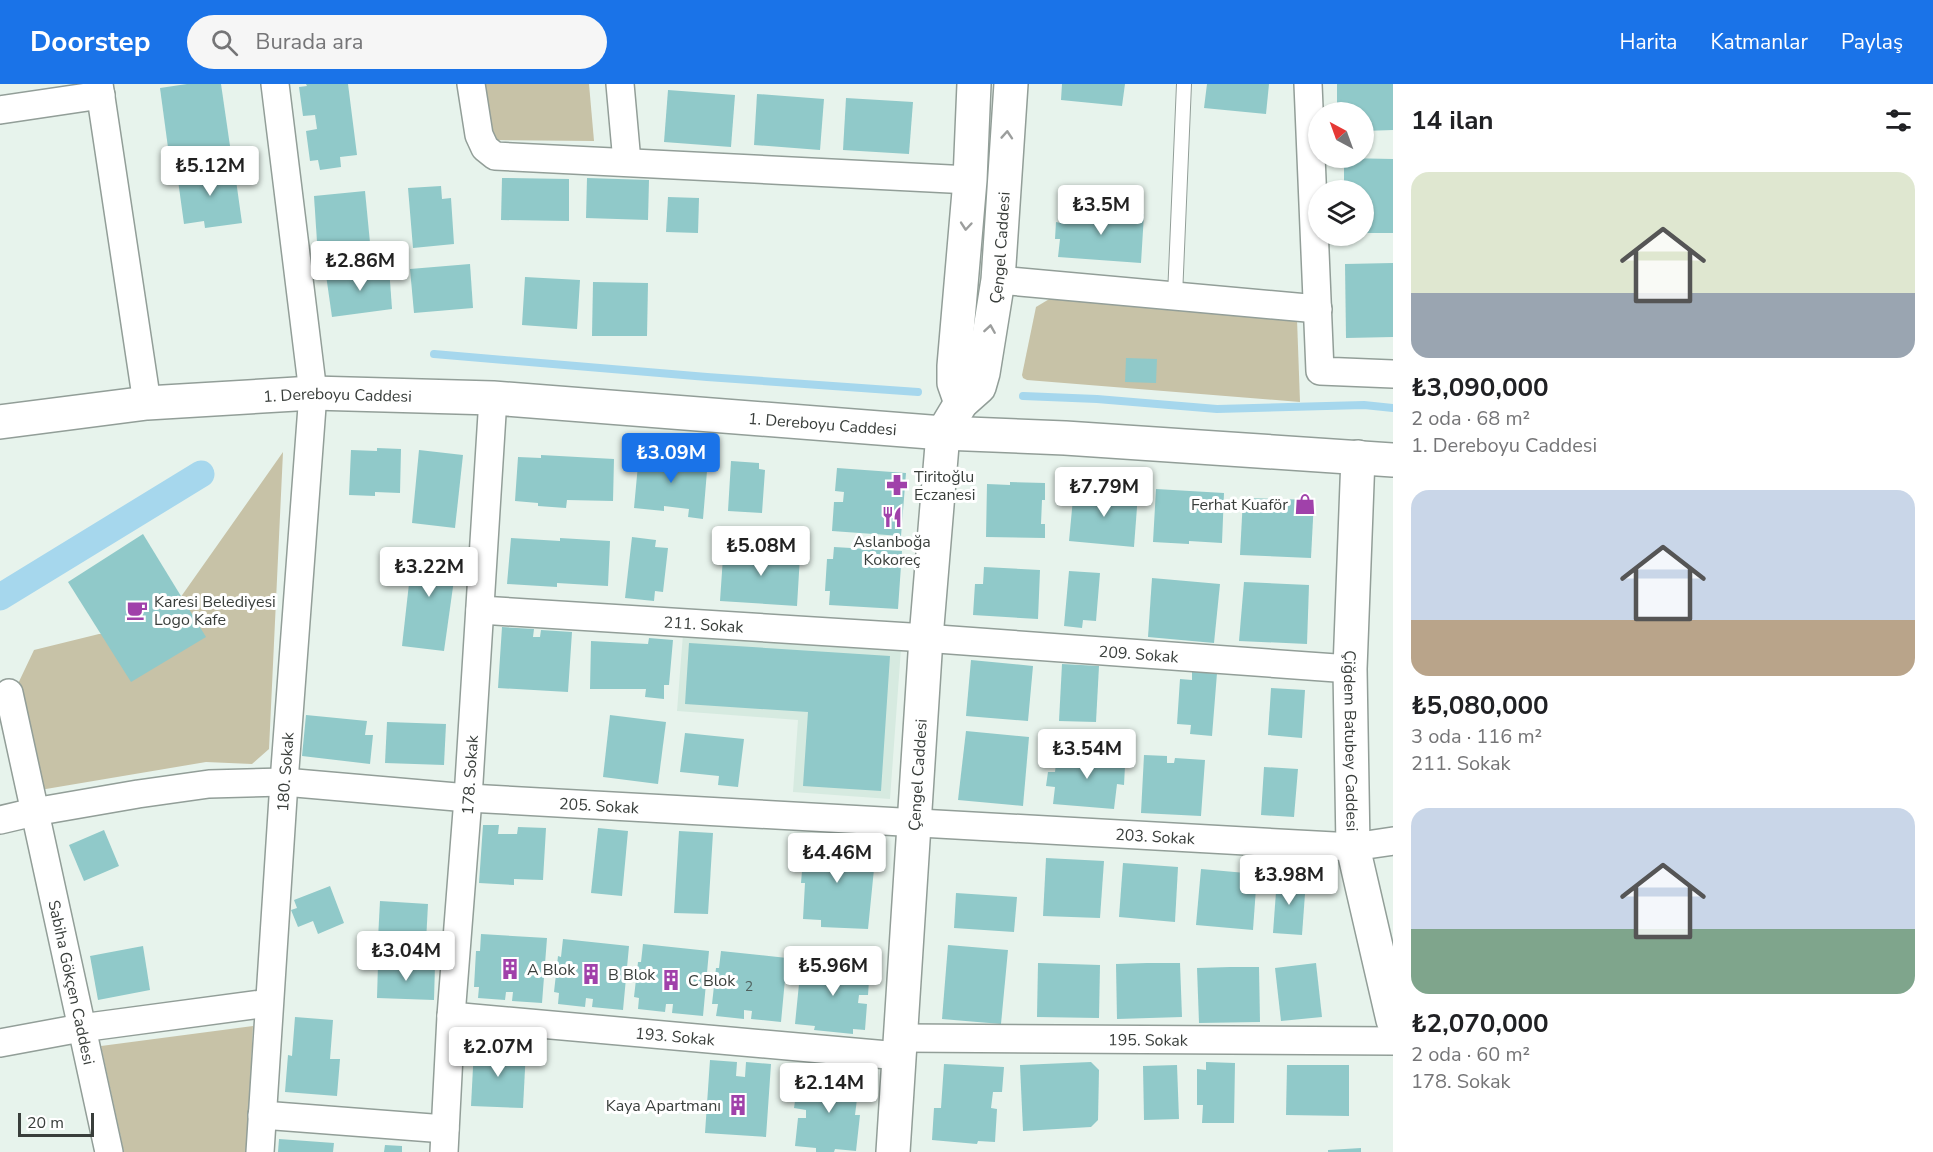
<!DOCTYPE html>
<html lang="tr">
<head>
<meta charset="utf-8">
<style>
  body { margin:0; font-family:"Nunito Sans",sans-serif; background:#f6f6f6; color:#202124; height:100vh; display:flex; flex-direction:column; font-size:22px; white-space:nowrap }
  * { box-sizing:border-box; margin:0 }
  p { font-size:20px; color:#757577 }
  .icon { flex:none; width:33px; height:33px; fill:none; stroke:currentColor; stroke-width:2; stroke-linecap:round; stroke-linejoin:round }
  .map { position:relative; flex:1; overflow:hidden }
  .sheet { display:flex; flex-direction:column; background:#fff; width:540px }
  .sheet>* { flex:none }
  .needle { width:39px; rotate:319deg }
  .buttons { position:absolute; left:1308px; top:18px; display:grid; gap:12px }
  .buttons a { display:grid; place-items:center; width:66px; height:66px; border-radius:50%; background:#fff; box-shadow:0 2px 4px #0004; font-size:30px }
  .scale { position:absolute; left:18px; bottom:15px; width:76px; box-sizing:border-box; padding-left:6px; border:3px solid #393e3b; border-top:0; font-size:16px; line-height:21px; white-space:nowrap; color:#393e3b; -webkit-text-stroke:4px #fff; paint-order:stroke }
  .price { position:absolute; translate:-50% -51px; padding:0 14px; border-radius:6px; background:#fff; color:#222; font-size:20px; line-height:39px; filter:drop-shadow(0 2px 3px #0008) }
  .price::after { content:''; position:absolute; left:50%; top:36px; width:18px; height:14px; margin-left:-9px; background:inherit; clip-path:polygon(0 0,100% 0,50% 100%) }
  .price.active { background:#1a73e8; color:#fff }
  ul { padding:0; list-style:none }
  li { display:grid; align-content:center; gap:12px; height:318px; padding:0 18px }
  li span { display:grid; place-items:center; height:186px; border-radius:18px; color:#555 }
  li>.icon { margin-inline-start:auto }
  span .icon { width:108px; height:108px; fill:#fffc; stroke-width:1 }
  li b { font-size:26px }
  h2 { display:flex; justify-content:space-between; align-items:center; height:72px; padding:0 18px; font-size:26px }
  header { display:flex; align-items:center; gap:36px; box-sizing:border-box; height:84px; padding:0 30px; background:#1a73e8; color:#fff }
  header strong { font-size:28px }
  nav { display:flex; gap:33px; margin-inline-start:auto; font-size:21px }
  .search { width:420px; height:54px; background:#f6f6f6; display:flex; align-items:center; gap:15px; box-sizing:border-box; padding:0 21px; border-radius:33px; color:#757577; font-size:22px }
  main { display:flex; flex:1; min-height:0 }
  .map>svg:first-child { display:block }
</style>
</head>
<body>
<header>
<strong>Doorstep</strong>
<div class="search"><svg class="icon" aria-label="search" viewBox="0 0 24 24"><circle cx="10" cy="10" r="6"/><path d="M15 15l6 6"/></svg>Burada ara</div>
<nav><a>Harita</a><a>Katmanlar</a><a>Paylaş</a></nav>
</header>
<main>
<div class="map">
<svg width="1393" height="1068" viewBox="0 0 1393 1068">
  <rect width="100%" height="100%" fill="#e7f3ec"/>
  <polygon fill="#d6eae0" points="683,550 901,565 890,715 793,708 798,636 677,627"/>
  <g fill="#c7c2a7">
    <polygon points="482,0 589,0 594,57 491,56"/>
    <polygon points="1051,214 1297,235 1300,318 1027,296 1023,294 1022,291 1036,223"/>
    <polygon points="283,368 269,665 252,680 206,678 40,706 15,606 34,566 99,550 154,551"/>
    <polygon points="253,942 247,1068 124,1068 101,962"/>
  </g>
  <g fill="none" stroke-linecap="round" stroke-linejoin="round">
    <g stroke="#a6d7ed" stroke-width="8">
      <polyline points="434,270 707,293 918,308"/>
      <polyline points="1023,312 1097,315 1217,325 1364,321 1393,324"/>
    </g>
    <polyline stroke="#a6d7ed" stroke-width="27" points="0,513 201,390"/>
  </g>
  <g fill="#90c9c9">
    <polygon points="187,0 221,0 230,62 169,71 160,4"/>
    <polygon points="306,0 348,0 357,71 340,73 341,83 320,86 318,76 310,77 306,47 317,45 315,31 303,32 299,3 307,2"/>
    <polygon points="1062,0 1125,0 1122,22 1061,16"/>
    <polygon points="1207,0 1269,0 1266,30 1204,24"/>
    <polygon points="1337,0 1393,0 1393,46 1364,47 1364,28 1337,28"/>
    <polygon points="668,6 735,11 731,63 664,58"/>
    <polygon points="757,10 824,15 820,66 754,61"/>
    <polygon points="846,14 913,18 909,70 843,66"/>
    <polygon points="1344,74 1393,75 1393,149 1364,149 1364,106 1344,106"/>
    <polygon points="234,82 242,139 205,144 204,137 184,140 177,89"/>
    <polygon points="502,94 569,95 569,137 501,136"/>
    <polygon points="587,94 649,96 648,136 586,134"/>
    <polygon points="441,102 442,115 451,114 454,160 413,164 408,104"/>
    <polygon points="365,107 371,169 318,173 314,112"/>
    <polygon points="668,113 699,114 698,149 666,148"/>
    <polygon points="1062,125 1144,130 1141,179 1058,173 1060,155 1055,155 1056,138 1061,139"/>
    <polygon points="1393,179 1393,253 1346,254 1345,180"/>
    <polygon points="470,180 473,224 414,229 410,185"/>
    <polygon points="389,183 392,225 332,233 326,191"/>
    <polygon points="525,193 580,196 577,245 522,241"/>
    <polygon points="593,198 648,199 647,252 592,252"/>
    <polygon points="1126,274 1157,275 1156,299 1125,298"/>
    <polygon points="377,364 401,365 400,409 375,408 375,412 349,411 351,366 377,367"/>
    <polygon points="419,366 463,371 455,444 412,439"/>
    <polygon points="639,370 675,373 674,380 690,381 691,373 708,375 703,435 688,433 689,425 664,422 664,427 634,424"/>
    <polygon points="541,371 614,375 613,417 567,416 566,424 538,422 538,419 515,417 518,373 541,374"/>
    <polygon points="731,377 759,379 759,385 765,386 762,429 728,427"/>
    <polygon points="837,384 906,389 901,452 832,447 834,418 843,418 844,408 835,407"/>
    <polygon points="1010,398 1045,399 1045,416 1042,416 1041,440 1045,440 1045,454 986,453 987,400 1010,401"/>
    <polygon points="1074,404 1138,410 1134,463 1069,457"/>
    <polygon points="1156,405 1224,409 1222,459 1189,457 1189,460 1153,458"/>
    <polygon points="1243,414 1314,416 1311,474 1240,471"/>
    <polygon points="143,450 206,553 131,598 68,498"/>
    <polygon points="632,453 656,456 655,463 668,464 663,508 655,507 654,517 625,514"/>
    <polygon points="511,454 560,457 560,454 610,457 608,502 557,499 557,503 507,500"/>
    <polygon points="730,463 794,467 800,472 797,522 720,517 723,473 729,474"/>
    <polygon points="834,463 902,467 898,525 829,521 830,507 825,507 827,475 833,475"/>
    <polygon points="413,464 458,467 444,567 402,562"/>
    <polygon points="984,483 1040,486 1038,535 973,531 975,500 983,500"/>
    <polygon points="1069,487 1100,489 1096,537 1083,536 1082,544 1064,542"/>
    <polygon points="1152,494 1220,500 1214,559 1148,553"/>
    <polygon points="1244,498 1309,501 1307,560 1239,557"/>
    <polygon points="502,543 534,545 533,553 540,553 541,546 572,548 568,608 498,604"/>
    <polygon points="649,554 673,556 669,601 664,601 664,615 645,613 646,605 590,605 591,557 648,560"/>
    <polygon points="689,559 890,572 881,707 803,702 808,628 685,620"/>
    <polygon points="971,576 1033,582 1028,637 966,632"/>
    <polygon points="1062,580 1099,582 1096,638 1059,637"/>
    <polygon points="1192,587 1217,589 1212,652 1190,650 1191,641 1177,640 1180,595 1192,596"/>
    <polygon points="1271,604 1305,606 1302,654 1268,651"/>
    <polygon points="306,631 367,637 365,651 373,651 370,680 302,672"/>
    <polygon points="610,631 666,638 658,700 603,693"/>
    <polygon points="387,638 446,640 444,681 385,679"/>
    <polygon points="966,647 1029,653 1023,722 958,716"/>
    <polygon points="685,649 744,655 738,703 718,701 719,692 680,688"/>
    <polygon points="1095,666 1120,668 1119,681 1125,682 1124,701 1117,700 1114,725 1053,720 1055,703 1046,702 1048,688 1055,688 1057,670 1094,675"/>
    <polygon points="1144,671 1167,672 1167,679 1174,679 1175,674 1205,676 1201,732 1141,729"/>
    <polygon points="1264,683 1298,685 1294,733 1261,731"/>
    <polygon points="483,741 499,741 498,750 517,750 518,743 546,744 543,796 514,795 514,801 479,799"/>
    <polygon points="598,744 628,747 622,812 591,809"/>
    <polygon points="104,746 119,782 84,797 69,761"/>
    <polygon points="679,747 713,749 708,830 674,829"/>
    <polygon points="799,759 876,765 868,845 821,843 821,836 803,835 805,799 801,799 802,787 797,786"/>
    <polygon points="1046,774 1104,777 1100,834 1043,832"/>
    <polygon points="1123,779 1178,783 1175,838 1119,833"/>
    <polygon points="1201,785 1257,790 1253,846 1196,841"/>
    <polygon points="1277,794 1306,796 1302,851 1273,849"/>
    <polygon points="330,802 344,839 318,850 313,837 298,843 291,826 297,824 294,816"/>
    <polygon points="956,809 1017,813 1014,848 954,844"/>
    <polygon points="380,817 428,820 426,858 378,855"/>
    <polygon points="481,850 547,854 542,919 512,917 513,908 506,908 505,916 478,914 479,903 474,903 476,867 480,867"/>
    <polygon points="563,855 629,862 623,926 592,923 593,915 586,914 585,923 558,920 559,909 554,908 558,872 561,873"/>
    <polygon points="643,860 709,867 703,932 672,929 673,920 666,920 665,928 638,925 639,914 634,913 638,878 641,878"/>
    <polygon points="948,861 1008,866 1001,940 942,935"/>
    <polygon points="143,862 150,906 98,916 90,872"/>
    <polygon points="721,867 787,874 781,938 751,935 752,927 744,926 744,935 716,932 718,920 712,920 716,884 719,884"/>
    <polygon points="819,878 870,882 868,911 859,911 858,919 867,920 865,946 853,945 853,950 814,946 815,942 795,940 801,880 819,881"/>
    <polygon points="1038,879 1100,881 1099,934 1037,933"/>
    <polygon points="1147,879 1180,879 1182,933 1117,935 1116,880"/>
    <polygon points="1316,879 1322,933 1281,937 1275,884"/>
    <polygon points="378,880 435,881 434,916 377,914"/>
    <polygon points="1230,883 1259,883 1260,938 1199,939 1197,884"/>
    <polygon points="295,933 333,936 330,975 340,975 337,1012 285,1008 288,971 292,972"/>
    <polygon points="474,964 526,966 523,1024 471,1022"/>
    <polygon points="710,976 737,978 736,992 745,993 746,978 771,980 766,1053 705,1049"/>
    <polygon points="1091,978 1099,986 1098,1036 1091,1043 1023,1047 1020,981"/>
    <polygon points="1206,978 1235,979 1234,1039 1202,1039 1203,1021 1197,1021 1197,985 1206,986"/>
    <polygon points="944,980 1004,983 1002,1008 993,1008 991,1024 997,1025 995,1058 978,1057 977,1060 932,1056 934,1024 941,1024"/>
    <polygon points="1177,981 1179,1035 1144,1036 1143,982"/>
    <polygon points="1287,981 1349,981 1349,1032 1286,1031"/>
    <polygon points="818,992 865,996 863,1016 857,1015 855,1031 860,1031 856,1067 835,1065 834,1068 816,1068 816,1064 795,1062 798,1034 806,1034 806,1026 794,1024 798,996 818,998"/>
    <polygon points="279,1055 334,1059 333,1068 278,1068"/>
    <polygon points="385,1061 402,1062 402,1068 384,1068"/>
    <polygon points="1361,1064 1361,1068 1328,1068 1328,1066"/>
  </g>
  <g fill="none" stroke-linecap="round" stroke-linejoin="round">
    <defs>
      <polyline id="service" points="1175,212 1184,0"/>
      <g id="minor">
        <polyline points="99,0 147,319"/>
        <polyline points="471,0 479,51 485,64 495,72 970,96"/>
        <polyline points="620,0 627,78"/>
        <polyline points="1308,0 1320,287 1393,290"/>
        <polyline points="0,26 101,11"/>
        <polyline points="998,196 1318,225"/>
        <path id="s1" d="M480,526L910,553L1350,585"/>
        <path id="s2" d="M9,609L109,1068"/>
        <path id="s3" d="M0,736L34,728L138,710L209,700L284,698L468,714L1353,763L1393,757"/>
        <path id="s4" d="M451,932L899,972"/>
        <path id="s5" d="M902,954L1393,957"/>
        <polyline points="0,959 81,944 269,919"/>
        <polyline points="262,1031 445,1045"/>
        <path id="s6" d="M260,1068L284,698L313,309L275,0"/>
        <path id="s7" d="M444,1068L451,932L468,714L493,314"/>
      </g>
      <g id="secondary">
        <polyline points="961,319 954,299 954,282 970,96 974,0"/>
        <path id="s8" d="M0,338L147,319L313,309L493,314L943,349L1065,354L1393,376"/>
        <path id="s9" d="M1358,373L1350,585L1353,763L1393,936"/>
        <path id="s10" d="M893,1068L926,554L943,349L961,319L979,303L983,289L998,196L1011,0"/>
      </g>
    </defs>
    <use href="#service" stroke="#929e98" stroke-width="16"/>
    <use href="#minor" stroke="#929e98" stroke-width="30"/>
    <use href="#secondary" stroke="#929e98" stroke-width="36"/>
    <use href="#service" stroke="#fff" stroke-width="14"/>
    <use href="#minor" stroke="#fff" stroke-width="27"/>
    <use href="#secondary" stroke="#fff" stroke-width="33"/>
  </g>
  <defs><path id="oneway-chevron" d="M-2-3.5L2.5 0L-2 3.5" fill="none" stroke-width="1.6" stroke-linecap="round" stroke-linejoin="round" transform="scale(1.5)"/></defs>
  <g stroke="#9c9e9d">
    <use href="#oneway-chevron" transform="translate(1007 51) rotate(-86)"/>
    <use href="#oneway-chevron" transform="translate(966 142) rotate(95)"/>
    <use href="#oneway-chevron" transform="translate(990 245) rotate(-81)"/>
  </g>
  <defs>
    <symbol id="pharmacy-bare" viewBox="-9 -9 18 18"><path d="M-2-6h4v4h4v4h-4v4h-4v-4h-4v-4h4Z" fill="#a041aa" stroke="#fff" stroke-width="2.5" paint-order="stroke"/></symbol>
    <symbol id="shop-bare" viewBox="-9 -9 18 18"><path d="M-5-2.5h2.3a2.7 3.5 0 0 1 5.4 0H5L5.5 6h-11ZM-1.5-2.5h3a1.5 2.3 0 0 0-3 0Z" fill="#a041aa" stroke="#fff" stroke-width="2.5" paint-order="stroke"/></symbol>
    <symbol id="restaurant-bare" viewBox="-9 -9 18 18"><path d="M-5-6h1v4h1v-4h1v4h1v-4h1v5L-1.5 .5V6h-2V.5L-5-1ZM5-6V6H3V1.5H1.5Q1.5-4 5-6Z" fill="#a041aa" stroke="#fff" stroke-width="2.5" paint-order="stroke"/></symbol>
    <symbol id="cafe-bare" viewBox="-9 -9 18 18"><path d="M-5.5-4.5H6V0H3Q3 3.5 0 3.5H-2.5Q-5.5 3.5-5.5 0ZM3-3.2v2h1.7v-2ZM-6 4.5H4V6H-6Z" fill="#a041aa" stroke="#fff" stroke-width="2.5" paint-order="stroke"/></symbol>
    <symbol id="building-bare" viewBox="-9 -9 18 18"><path d="M-4-6H4V6H1V3H-1V6H-4ZM-2.5-4.3h1.7v1.8h-1.7ZM.8-4.3h1.7v1.8H.8ZM-2.5-1h1.7V.8h-1.7ZM.8-1h1.7V.8H.8Z" fill="#a041aa" stroke="#fff" stroke-width="2.5" paint-order="stroke"/></symbol>
  </defs>
  <g fill-rule="evenodd">
    <use href="#pharmacy-bare" x="882" y="386" width="30" height="30"/>
    <use href="#shop-bare" x="1290" y="405" width="30" height="30"/>
    <use href="#restaurant-bare" x="877" y="418" width="30" height="30"/>
    <use href="#cafe-bare" x="122" y="511" width="30" height="30"/>
    <use href="#building-bare" x="495" y="870" width="30" height="30"/>
    <use href="#building-bare" x="576" y="875" width="30" height="30"/>
    <use href="#building-bare" x="656" y="881" width="30" height="30"/>
    <use href="#building-bare" x="723" y="1006" width="30" height="30"/>
  </g>
  <g text-anchor="middle" stroke-width="6" stroke-linejoin="round" paint-order="stroke">
    <g font-size="14" fill="#4f615e">
      <text x="749" y="907">2</text>
    </g>
    <g font-size="16" fill="#393e3b" stroke="#fff">
      <text dy="6" stroke="none"><textPath href="#s10" startOffset="921">Çengel Caddesi</textPath></text>
      <text dy="6" stroke="none"><textPath href="#s8" startOffset="339">1. Dereboyu Caddesi</textPath></text>
      <text dy="6" stroke="none"><textPath href="#s8" startOffset="825">1. Dereboyu Caddesi</textPath></text>
      <text dy="6" stroke="none"><textPath href="#s1" startOffset="224">211. Sokak</textPath></text>
      <text dy="6" stroke="none"><textPath href="#s1" startOffset="660">209. Sokak</textPath></text>
      <text dy="6" stroke="none"><textPath href="#s9" startOffset="284">Çiğdem Batubey Caddesi</textPath></text>
      <text dy="6" stroke="none"><textPath href="#s6" startOffset="381">180. Sokak</textPath></text>
      <text dy="6" stroke="none"><textPath href="#s7" startOffset="378">178. Sokak</textPath></text>
      <text dy="6" stroke="none"><textPath href="#s10" startOffset="378">Çengel Caddesi</textPath></text>
      <text dy="6" stroke="none"><textPath href="#s3" startOffset="603">205. Sokak</textPath></text>
      <text dy="6" stroke="none"><textPath href="#s3" startOffset="1160">203. Sokak</textPath></text>
      <text dy="6" stroke="none"><textPath href="#s2" startOffset="296">Sabiha Gökçen Caddesi</textPath></text>
      <text dy="6" stroke="none"><textPath href="#s4" startOffset="225">193. Sokak</textPath></text>
      <text dy="6" stroke="none"><textPath href="#s5" startOffset="246">195. Sokak</textPath></text>
    </g>
    <g font-size="16" fill="#393e3b" stroke="#fff" text-anchor="start">
      <text x="914" y="398">Tiritoğlu<tspan x="914" dy="18">Eczanesi</tspan></text>
      <text x="1288" y="426" text-anchor="end">Ferhat Kuaför</text>
      <text x="892" y="463" text-anchor="middle">Aslanboğa<tspan x="892" dy="18">Kokoreç</tspan></text>
      <text x="154" y="523">Karesi Belediyesi<tspan x="154" dy="18">Logo Kafe</tspan></text>
      <text x="527" y="891">A Blok</text>
      <text x="608" y="896">B Blok</text>
      <text x="688" y="902">C Blok</text>
      <text x="721" y="1027" text-anchor="end">Kaya Apartmanı</text>
    </g>
  </g>
</svg>
<div class="buttons">
<a><svg class="needle" viewBox="-14 -14 28 28"><path d="M0-13l5 13h-10z" fill="#e53935"/><path d="M0 13l5-13h-10z" fill="#757577"/></svg></a>
<a><svg class="icon" aria-label="layers" viewBox="0 0 24 24"><path d="M12 4l9 5-9 5-9-5zM3 14l9 5 9-5"/></svg></a>
</div>
<div class="scale">20 m</div>
<b class="price" style="left:210px;top:113px">₺5.12M</b>
<b class="price" style="left:1101px;top:152px">₺3.5M</b>
<b class="price" style="left:360px;top:208px">₺2.86M</b>
<b class="price active" style="left:671px;top:400px">₺3.09M</b>
<b class="price" style="left:1104px;top:434px">₺7.79M</b>
<b class="price" style="left:761px;top:493px">₺5.08M</b>
<b class="price" style="left:429px;top:514px">₺3.22M</b>
<b class="price" style="left:1087px;top:696px">₺3.54M</b>
<b class="price" style="left:837px;top:800px">₺4.46M</b>
<b class="price" style="left:1289px;top:822px">₺3.98M</b>
<b class="price" style="left:406px;top:898px">₺3.04M</b>
<b class="price" style="left:833px;top:913px">₺5.96M</b>
<b class="price" style="left:498px;top:994px">₺2.07M</b>
<b class="price" style="left:829px;top:1030px">₺2.14M</b>
</div>
<section class="sheet">
<h2>14 ilan<svg class="icon" aria-label="filters" viewBox="0 0 24 24"><path d="M4 7h16M4 17h16"/><circle cx="9" cy="7" r="2"/><circle cx="15" cy="17" r="2"/></svg></h2>
<ul>
<li><span style="background:linear-gradient(#dfe7d0 65%,#9aa5b1 0)"><svg class="icon" aria-label="home" viewBox="0 0 24 24"><path d="M3 11l9-7 9 7M6 9v11h12V9"/></svg></span><div><b>₺3,090,000</b><p>2 oda · 68 m²</p><p>1. Dereboyu Caddesi</p></div></li>
<li><span style="background:linear-gradient(#c9d6e8 70%,#b9a48a 0)"><svg class="icon" aria-label="home" viewBox="0 0 24 24"><path d="M3 11l9-7 9 7M6 9v11h12V9"/></svg></span><div><b>₺5,080,000</b><p>3 oda · 116 m²</p><p>211. Sokak</p></div></li>
<li><span style="background:linear-gradient(#c9d6e8 65%,#7fa58c 0)"><svg class="icon" aria-label="home" viewBox="0 0 24 24"><path d="M3 11l9-7 9 7M6 9v11h12V9"/></svg></span><div><b>₺2,070,000</b><p>2 oda · 60 m²</p><p>178. Sokak</p></div></li>
</ul>
</section>
</main>
</body>
</html>
